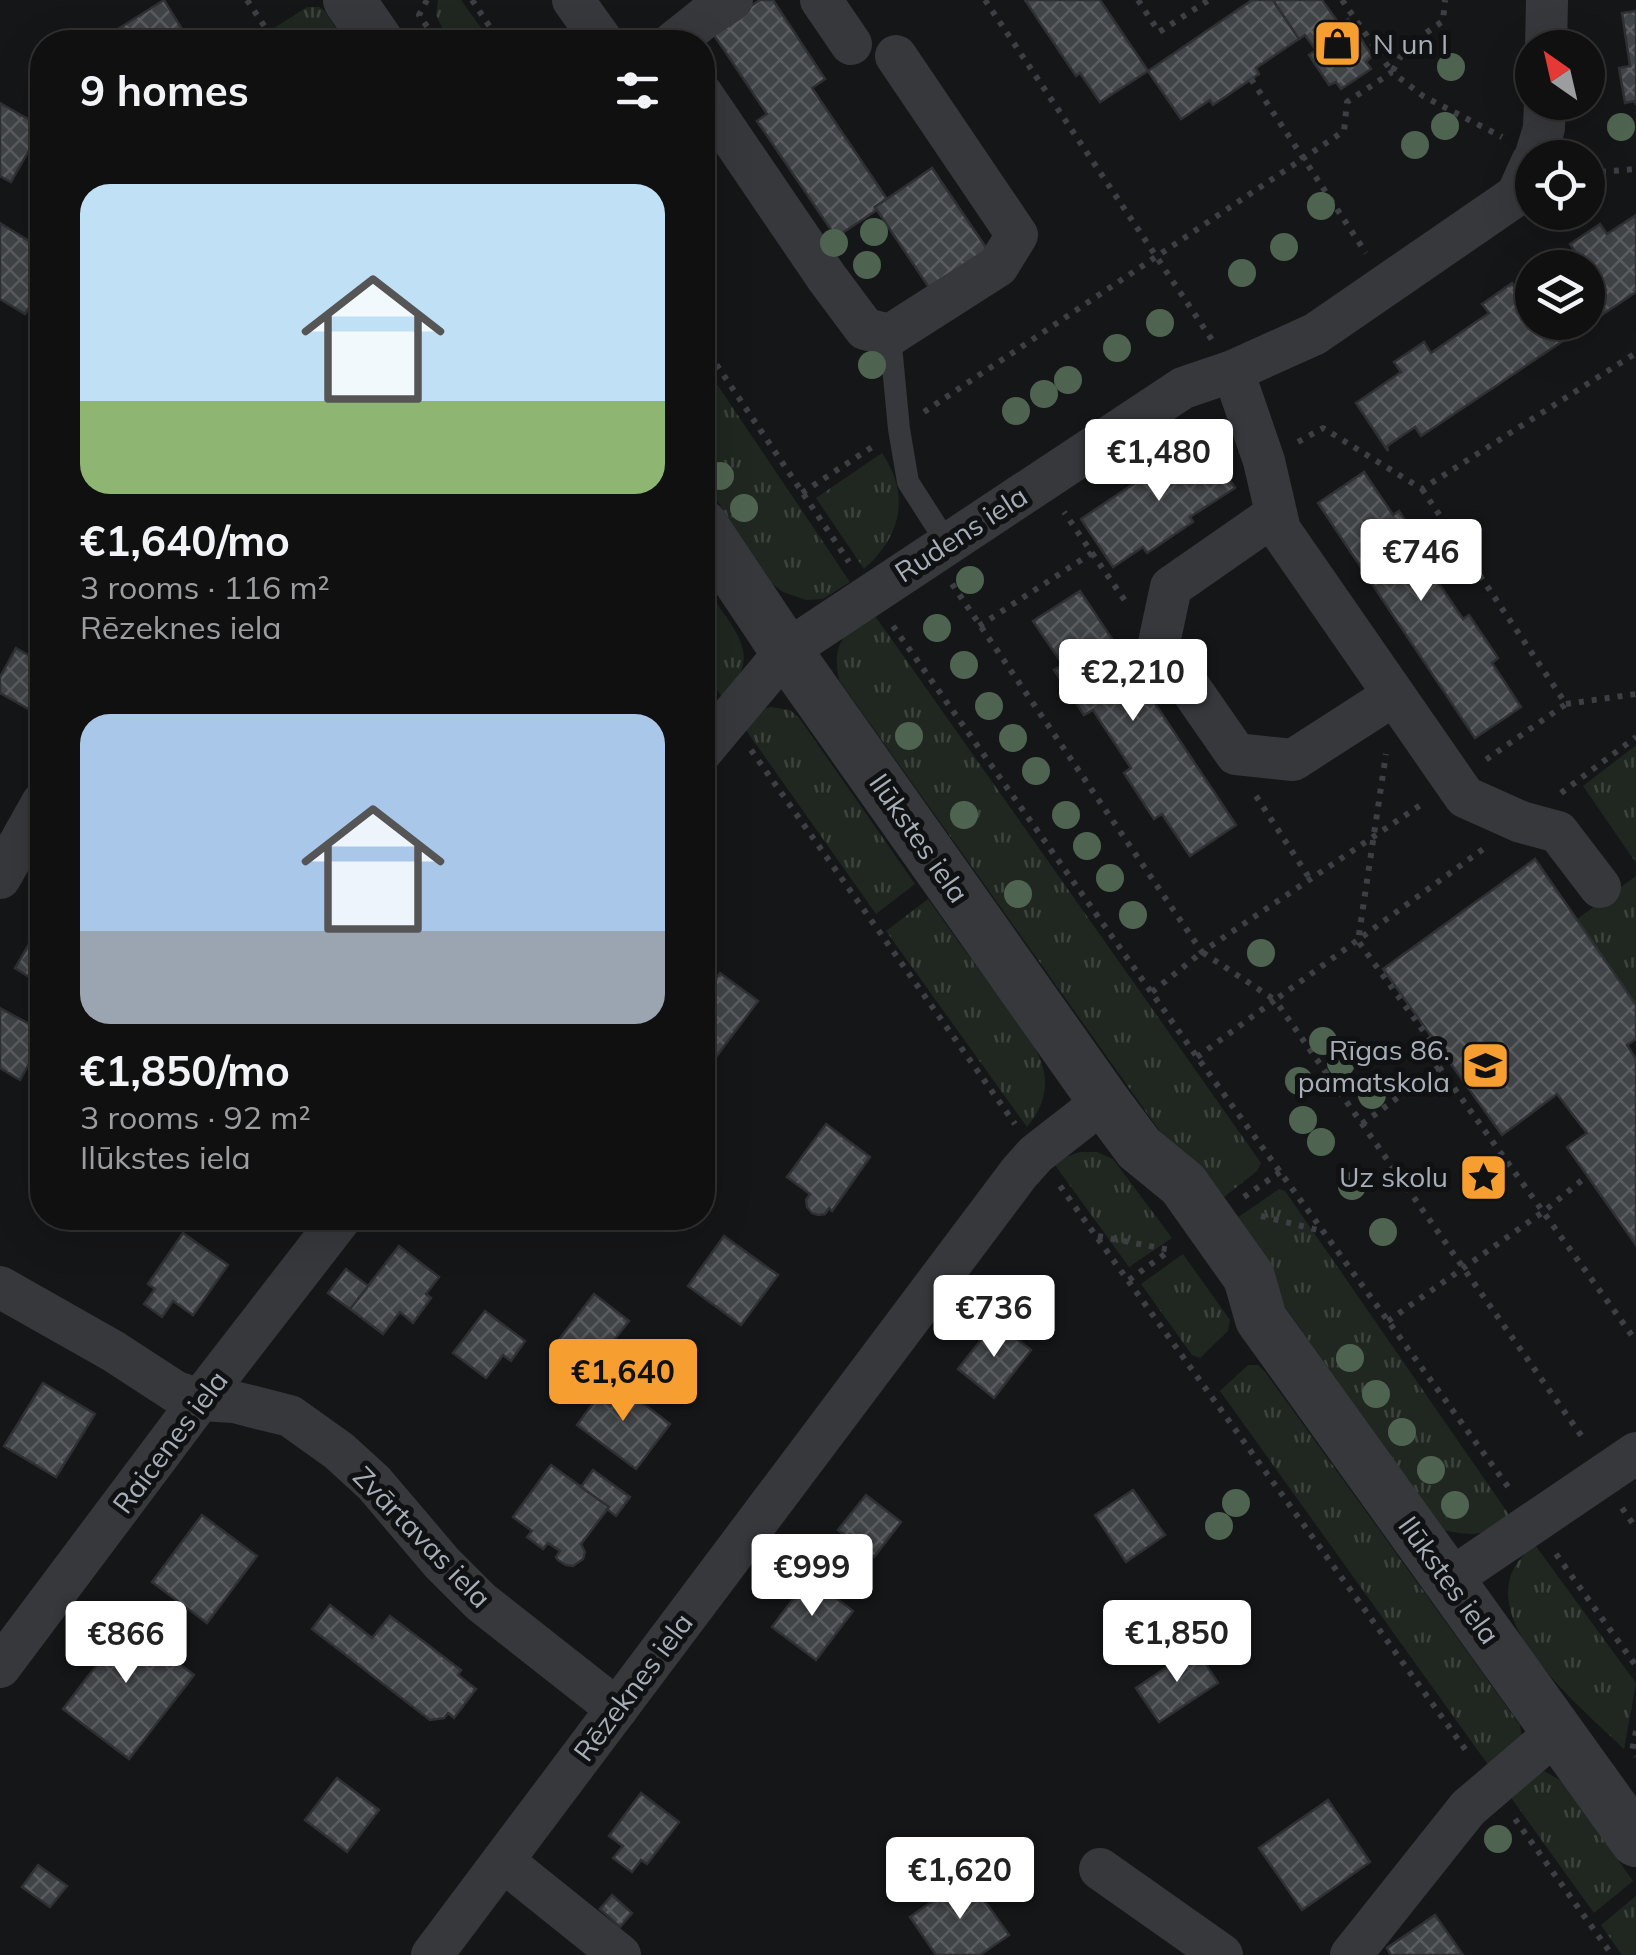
<!DOCTYPE html>
<html lang="en">
<head>
<meta charset="utf-8">
<style>
  body { margin:0; font-family:Mulish,sans-serif; background:#1e1e1f; color:#f1f3f6; height:100vh; display:flex; flex-direction:column; font-size:38px; white-space:nowrap }
  * { box-sizing:border-box; margin:0 }
  p { font-size:32px; color:#9c9d9f }
  .icon { flex:none; width:55px; height:55px; fill:none; stroke:currentColor; stroke-width:2; stroke-linecap:round; stroke-linejoin:round }
  .map { position:relative; flex:1; overflow:hidden }
  .panel { position:absolute; left:30px; top:30px; width:685px; height:1200px; display:flex; flex-direction:column; background:#101011; border-radius:40px; box-shadow:0 10px 40px #0002,0 0 0 2px #303031 }
  .panel>* { flex:none }
  .needle { width:65px; rotate:326deg }
  .controls { position:absolute; left:1515px; top:30px; display:grid; gap:20px }
  .controls a { display:grid; place-items:center; width:90px; height:90px; border-radius:50%; background:#101011; box-shadow:0 10px 40px #0002,0 0 0 2px #303031; font-size:50px }
  .price { position:absolute; translate:-50% -85px; padding:0 22px; border-radius:10px; background:#fff; color:#222; font-size:32px; line-height:65px; filter:drop-shadow(0 2px 5px #0008) }
  .price::after { content:''; position:absolute; left:50%; top:60px; width:30px; height:22px; margin-left:-15px; background:inherit; clip-path:polygon(0 0,100% 0,50% 100%) }
  .price.current { background:#f69e2f; color:#111 }
  ul { padding:0; list-style:none }
  li { display:grid; align-content:center; gap:20px; height:530px; padding:0 50px }
  li span { display:grid; place-items:center; height:310px; border-radius:30px; color:#555 }
  li>.icon { margin-inline-start:auto }
  span .icon { width:180px; height:180px; fill:#fffc; stroke-width:1 }
  li b { font-size:42px }
  h2 { display:flex; justify-content:space-between; align-items:center; height:120px; padding:0 50px; font-size:42px }
  .map>svg:first-child { display:block }
</style>
</head>
<body>
<div class="map">
<svg width="1636" height="1955" viewBox="0 0 1636 1955">
  <defs>
    <pattern id="grass-tufts" width="24" height="20" patternUnits="userSpaceOnUse" patternTransform="scale(2.5)"><rect width="24" height="20" fill="#1f2720"/><path d="M3 7l-1-3M5 7V3M7 7l1-3M15 17l-1-3M17 17v-4M19 17l1-3" fill="none" stroke="#3d443e"/></pattern>
    <pattern id="building-cross-hatch" width="8" height="8" patternUnits="userSpaceOnUse" patternTransform="scale(2.5)"><rect width="8" height="8" fill="#414447"/><path d="M0 0l8 8M0 8l8-8" fill="none" stroke="#5a5c5f"/></pattern>
  </defs>
  <rect width="100%" height="100%" fill="#151617"/>
  <g fill="url(#grass-tufts)">
    <polygon points="438,0 461,0 491,42 449,42 436,15"/>
    <polygon points="307,7 319,7 324,10 345,42 283,42 274,28"/>
    <polygon points="702,362 850,582 823,599 806,600 783,592 771,583 703,479"/>
    <path d="M882,453C911,496 901,536 864,569L816,498Z"/>
    <path d="M702,586C712,595 719,607 727,618C749,650 752,669 721,696L703,667Z"/>
    <path d="M873,613L1261,1163L1257,1171L1213,1206L839,680C831,642 845,632 873,613Z"/>
    <polygon points="771,707 790,710 800,719 915,884 876,914 741,723 762,709"/>
    <polygon points="1635,746 1636,747 1636,863 1583,786"/>
    <polygon points="1636,876 1636,1005 1577,919"/>
    <path d="M928,899C948,927 968,955 988,982C1007,1009 1047,1050 1045,1084C1045,1100 1037,1115 1027,1127L886,931Z"/>
    <polygon points="1080,1152 1097,1152 1113,1159 1172,1238 1129,1267 1055,1165 1066,1157"/>
    <path d="M1279,1189L1285,1191L1510,1516C1479,1536 1479,1537 1443,1530L1227,1225Z"/>
    <polygon points="1183,1254 1230,1320 1228,1331 1200,1358 1192,1355 1141,1284"/>
    <polygon points="1248,1365 1258,1365 1266,1373 1520,1725 1522,1740 1494,1773 1220,1391"/>
    <path d="M1535,1545L1636,1683L1624,1749C1580,1706 1453,1605 1535,1545Z"/>
    <polygon points="1544,1771 1562,1781 1633,1881 1594,1913 1507,1792"/>
    <polygon points="1636,1896 1636,1955 1622,1955 1601,1925"/>
  </g>
  <g fill="url(#building-cross-hatch)" stroke="#2f3033" stroke-width="2.5">
    <polygon points="164,0 190,42 104,42 102,39"/>
    <polygon points="760,0 773,0 825,79 812,88 887,199 875,207 877,210 836,237 757,121 767,114 712,32"/>
    <polygon points="1025,0 1100,0 1148,71 1100,102 1080,73 1076,76"/>
    <polygon points="1252,0 1273,0 1299,39 1256,68 1259,74 1213,105 1210,100 1181,119 1148,71"/>
    <polygon points="1273,0 1322,0 1340,25 1348,19 1372,56 1366,62 1371,69 1341,89 1336,82 1329,85 1309,55 1316,50 1305,35 1299,39"/>
    <polygon points="1636,11 1636,105 1635,101 1625,103 1619,68 1630,66 1622,13"/>
    <polygon points="0,103 42,127 11,182 0,176"/>
    <polygon points="932,168 989,252 932,292 875,207"/>
    <polygon points="1636,215 1636,292 1421,436 1415,427 1387,446 1388,451 1356,403 1401,372 1394,362 1424,342 1431,353 1489,313 1482,304 1512,283 1518,293 1532,284 1532,322 1588,322 1588,268 1557,268 1577,254 1570,244 1600,224 1607,234"/>
    <polygon points="0,223 42,249 42,286 25,314 0,299"/>
    <polygon points="1202,438 1235,488 1190,517 1193,522 1147,553 1143,547 1113,567 1081,519"/>
    <polygon points="1364,472 1393,515 1399,511 1428,555 1422,559 1463,619 1469,615 1498,658 1492,663 1521,707 1475,738 1318,503"/>
    <polygon points="1080,591 1236,825 1190,856 1162,814 1154,819 1124,773 1131,768 1093,710 1084,715 1054,670 1063,665 1033,621"/>
    <polygon points="16,648 42,663 42,698 34,712 0,693 0,677"/>
    <polygon points="1535,859 1636,1005 1636,1039 1627,1045 1636,1059 1636,1245 1567,1147 1587,1133 1557,1094 1502,1135 1383,969"/>
    <polygon points="42,922 42,985 15,968"/>
    <polygon points="720,973 758,1001 710,1065 702,1059 702,998"/>
    <polygon points="0,1008 42,1031 42,1040 20,1080 0,1068"/>
    <polygon points="826,1124 870,1157 832,1211 829,1208 825,1214 818,1215 812,1213 807,1207 806,1200 810,1194 787,1177"/>
    <polygon points="183,1233 228,1265 193,1315 173,1301 162,1317 144,1304 155,1289 148,1284"/>
    <polygon points="724,1236 778,1275 741,1325 688,1286"/>
    <polygon points="399,1246 439,1277 426,1294 431,1298 413,1323 400,1312 383,1334 350,1309"/>
    <polygon points="346,1269 368,1286 350,1309 328,1293"/>
    <polygon points="594,1294 629,1321 585,1377 551,1350"/>
    <polygon points="485,1311 525,1341 511,1361 503,1355 486,1378 453,1353"/>
    <polygon points="995,1322 1031,1350 994,1398 958,1369"/>
    <polygon points="611,1379 670,1424 636,1469 577,1425"/>
    <polygon points="43,1383 95,1414 56,1477 4,1446"/>
    <polygon points="551,1465 609,1507 581,1544 585,1552 583,1559 573,1566 566,1565 558,1560 556,1557 560,1551 548,1543 543,1549 527,1537 532,1531 513,1517"/>
    <polygon points="593,1470 630,1497 616,1516 607,1509 609,1507 581,1487"/>
    <polygon points="1133,1490 1165,1535 1126,1562 1095,1515"/>
    <polygon points="866,1495 901,1522 874,1557 838,1530"/>
    <polygon points="202,1515 257,1556 207,1623 152,1582"/>
    <polygon points="809,1578 853,1611 816,1660 772,1627"/>
    <polygon points="330,1605 372,1638 390,1616 461,1670 458,1675 476,1689 454,1718 448,1713 444,1718 430,1720 312,1629"/>
    <polygon points="110,1611 194,1675 129,1759 63,1709 99,1662 82,1648"/>
    <polygon points="1195,1648 1218,1683 1159,1722 1136,1688"/>
    <polygon points="337,1778 379,1810 347,1852 305,1820"/>
    <polygon points="641,1793 679,1822 647,1864 641,1860 632,1872 613,1858 623,1846 609,1836"/>
    <polygon points="1328,1800 1370,1862 1302,1910 1259,1848"/>
    <polygon points="38,1865 67,1886 50,1907 22,1887"/>
    <polygon points="967,1876 1009,1935 980,1955 936,1955 910,1917"/>
    <polygon points="612,1895 632,1913 620,1927 600,1909"/>
    <polygon points="1435,1915 1463,1955 1391,1955 1387,1948"/>
  </g>
  <g fill="none" stroke-linecap="round" stroke-linejoin="round">
    <g stroke="#3c3f43" stroke-width="6" stroke-dasharray="5 8" stroke-linecap="butt">
      <polyline points="247,0 275,42"/>
      <polyline points="427,0 419,15 438,42"/>
      <polyline points="472,0 500,42"/>
      <polyline points="985,0 1212,340"/>
      <polyline points="1138,0 1159,32 1209,0"/>
      <polyline points="1342,0 1374,46"/>
      <polyline points="1378,52 1392,72 1406,47 1443,21 1445,0"/>
      <polyline points="1251,79 1366,253"/>
      <polyline points="1588,173 1636,169"/>
      <polyline points="702,343 849,562"/>
      <polyline points="924,412 1344,131 1347,102 1392,72 1423,96 1502,137"/>
      <polyline points="1298,442 1323,428 1422,489 1636,353"/>
      <polyline points="1422,489 1566,704 1484,761"/>
      <polyline points="802,493 872,447"/>
      <polyline points="1092,553 1128,605"/>
      <polyline points="952,584 1202,952 1425,802"/>
      <polyline points="893,626 1197,1057 1511,1491"/>
      <polyline points="979,626 1092,553 1064,512"/>
      <polyline points="1566,704 1636,694"/>
      <polyline points="751,750 1015,1124"/>
      <polyline points="1561,793 1636,737"/>
      <polyline points="1256,796 1310,879"/>
      <polyline points="1152,992 1202,952 1275,1000 1486,847"/>
      <polyline points="1197,1057 1275,1000 1585,1441"/>
      <polyline points="1439,1067 1636,1341"/>
      <polyline points="1362,1124 1446,1062 1358,941 1386,754"/>
      <polyline points="1060,1186 1470,1756"/>
      <polyline points="1244,1197 1280,1172"/>
      <polyline points="1261,1216 1322,1231"/>
      <polyline points="1098,1236 1170,1250"/>
      <polyline points="1129,1280 1169,1251"/>
      <polyline points="1388,1321 1543,1212 1587,1176"/>
      <polyline points="1622,1508 1636,1528"/>
      <polyline points="1556,1554 1636,1666"/>
      <polyline points="1636,1731 1632,1751 1636,1756"/>
      <polyline points="1515,1819 1612,1955"/>
    </g>
    <polyline stroke="#36383c" stroke-width="22" points="890,335 899,429 908,482 947,543"/>
    <g stroke="#36383c" stroke-width="42">
      <polyline points="573,0 603,42"/>
      <polyline points="821,0 851,44"/>
      <polyline points="674,42 704,18 732,0"/>
      <polyline points="1546,48 1547,0"/>
      <polyline points="702,94 827,278 865,329 890,335 998,266 1017,235 896,56"/>
      <polyline points="1535,158 1544,128 1545,102"/>
      <polyline points="1233,371 1264,461 1280,530 1465,797 1521,822 1558,832 1600,887"/>
      <polyline points="1276,514 1171,587 1159,643 1236,754 1293,760 1394,695"/>
      <polyline points="702,751 786,651 1183,388 1233,371 1315,334 1517,195 1532,162"/>
      <polyline points="0,878 42,803"/>
      <polyline points="0,1287 113,1351 176,1392 200,1400 234,1402 290,1416 339,1451 374,1483 442,1563 481,1602 617,1709"/>
      <polyline points="1449,1580 1636,1453"/>
      <polyline points="0,1667 200,1400 341,1218"/>
      <polyline points="503,1861 620,1955"/>
      <polyline points="1100,1869 1222,1955"/>
      <polyline points="432,1955 1019,1173 1036,1154 1104,1101"/>
      <polyline points="1351,1955 1468,1808 1557,1732"/>
    </g>
    <g stroke="#36383c" stroke-width="52">
      <polyline points="349,0 378,42"/>
      <polyline points="702,525 786,651 1104,1101 1139,1148 1183,1184 1249,1277 1261,1319 1636,1841"/>
    </g>
  </g>
  <g fill="#4f6450">
    <circle cx="1451" cy="67" r="14"/>
    <circle cx="1445" cy="126" r="14"/>
    <circle cx="1621" cy="127" r="14"/>
    <circle cx="1415" cy="145" r="14"/>
    <circle cx="1321" cy="206" r="14"/>
    <circle cx="874" cy="232" r="14"/>
    <circle cx="834" cy="243" r="14"/>
    <circle cx="1284" cy="247" r="14"/>
    <circle cx="867" cy="265" r="14"/>
    <circle cx="1242" cy="273" r="14"/>
    <circle cx="1160" cy="323" r="14"/>
    <circle cx="1117" cy="348" r="14"/>
    <circle cx="872" cy="365" r="14"/>
    <circle cx="1068" cy="380" r="14"/>
    <circle cx="1044" cy="394" r="14"/>
    <circle cx="1016" cy="411" r="14"/>
    <circle cx="720" cy="476" r="14"/>
    <circle cx="744" cy="508" r="14"/>
    <circle cx="970" cy="580" r="14"/>
    <circle cx="937" cy="628" r="14"/>
    <circle cx="964" cy="665" r="14"/>
    <circle cx="989" cy="706" r="14"/>
    <circle cx="909" cy="736" r="14"/>
    <circle cx="1013" cy="738" r="14"/>
    <circle cx="1036" cy="771" r="14"/>
    <circle cx="964" cy="815" r="14"/>
    <circle cx="1066" cy="815" r="14"/>
    <circle cx="1087" cy="846" r="14"/>
    <circle cx="1110" cy="878" r="14"/>
    <circle cx="1018" cy="894" r="14"/>
    <circle cx="1133" cy="915" r="14"/>
    <circle cx="1261" cy="953" r="14"/>
    <circle cx="1323" cy="1041" r="14"/>
    <circle cx="1341" cy="1063" r="14"/>
    <circle cx="1299" cy="1081" r="14"/>
    <circle cx="1372" cy="1095" r="14"/>
    <circle cx="1303" cy="1120" r="14"/>
    <circle cx="1321" cy="1142" r="14"/>
    <circle cx="1352" cy="1186" r="14"/>
    <circle cx="1383" cy="1232" r="14"/>
    <circle cx="1350" cy="1358" r="14"/>
    <circle cx="1376" cy="1394" r="14"/>
    <circle cx="1402" cy="1432" r="14"/>
    <circle cx="1431" cy="1470" r="14"/>
    <circle cx="1236" cy="1503" r="14"/>
    <circle cx="1455" cy="1505" r="14"/>
    <circle cx="1219" cy="1526" r="14"/>
    <circle cx="1498" cy="1839" r="14"/>
  </g>
  <defs>
    <symbol id="shop-square" viewBox="-11 -11 22 22"><rect x="-9" y="-9" width="18" height="18" rx="4" fill="#f69e2f" stroke="#101112"/><path d="M-5-2.5h2.3a2.7 3.5 0 0 1 5.4 0H5L5.5 6h-11ZM-1.5-2.5h3a1.5 2.3 0 0 0-3 0Z" fill="#111"/></symbol>
    <symbol id="school-square" viewBox="-11 -11 22 22"><rect x="-9" y="-9" width="18" height="18" rx="4" fill="#f69e2f" stroke="#101112"/><path d="M0-5L7-2L0 1L-7-2ZM-4 1L0 2.5L4 1V4Q0 6-4 4Z" fill="#111"/></symbol>
    <symbol id="sight-square" viewBox="-11 -11 22 22"><rect x="-9" y="-9" width="18" height="18" rx="4" fill="#f69e2f" stroke="#101112"/><path d="M0-6L1.8-2.2L6-1.7L2.9 1.2L3.7 5.4L0 3.3L-3.7 5.4L-2.9 1.2L-6-1.7L-1.8-2.2Z" fill="#111"/></symbol>
  </defs>
  <g fill-rule="evenodd">
    <use href="#shop-square" x="1310" y="16" width="55" height="55"/>
    <use href="#school-square" x="1458" y="1038" width="55" height="55"/>
    <use href="#sight-square" x="1456" y="1150" width="55" height="55"/>
  </g>
  <g text-anchor="middle" stroke-width="10" stroke-linejoin="round" paint-order="stroke">
    <g font-size="28" fill="#a7aeb8" stroke="#101112" text-anchor="end">
      <text x="1373" y="54" text-anchor="start">N un I</text>
      <text x="1450" y="1060">Rīgas 86.<tspan x="1450" dy="32">pamatskola</tspan></text>
      <text x="1448" y="1187">Uz skolu</text>
    </g>
    <g font-size="28" fill="#a7aeb8" stroke="#101112">
      <text transform="translate(961 534) rotate(-33)" y="10">Rudens iela</text>
      <text transform="translate(919 838) rotate(55)" y="10">Ilūkstes iela</text>
      <text transform="translate(170 1442) rotate(-53)" y="10">Raicenes iela</text>
      <text transform="translate(422 1537) rotate(46)" y="10">Zvārtavas iela</text>
      <text transform="translate(1449 1580) rotate(54)" y="10">Ilūkstes iela</text>
      <text transform="translate(633 1687) rotate(-53)" y="10">Rēzeknes iela</text>
    </g>
  </g>
</svg>
<div class="controls">
<a><svg class="needle" viewBox="-14 -14 28 28"><path d="M0-13l5 13h-10z" fill="#e53935"/><path d="M0 13l5-13h-10z" fill="#9c9d9f"/></svg></a>
<a><svg class="icon" aria-label="locate" viewBox="0 0 24 24"><circle cx="12" cy="12" r="6"/><path d="M12 2v4M12 18v4M2 12h4M18 12h4"/></svg></a>
<a><svg class="icon" aria-label="layers" viewBox="0 0 24 24"><path d="M12 4l9 5-9 5-9-5zM3 14l9 5 9-5"/></svg></a>
</div>
<b class="price" style="left:1159px;top:504px">€1,480</b>
<b class="price" style="left:1421px;top:604px">€746</b>
<b class="price" style="left:1133px;top:724px">€2,210</b>
<b class="price" style="left:994px;top:1360px">€736</b>
<b class="price current" style="left:623px;top:1424px">€1,640</b>
<b class="price" style="left:812px;top:1619px">€999</b>
<b class="price" style="left:1177px;top:1685px">€1,850</b>
<b class="price" style="left:126px;top:1686px">€866</b>
<b class="price" style="left:960px;top:1922px">€1,620</b>
<section class="panel">
<h2>9 homes<svg class="icon" aria-label="filters" viewBox="0 0 24 24"><path d="M4 7h16M4 17h16"/><circle cx="9" cy="7" r="2"/><circle cx="15" cy="17" r="2"/></svg></h2>
<ul>
<li><span style="background:linear-gradient(#bfe0f5 70%,#8fb573 0)"><svg class="icon" aria-label="home" viewBox="0 0 24 24"><path d="M3 11l9-7 9 7M6 9v11h12V9"/></svg></span><div><b>€1,640/mo</b><p>3 rooms · 116 m²</p><p>Rēzeknes iela</p></div></li>
<li><span style="background:linear-gradient(#a9c7e8 70%,#9aa5b1 0)"><svg class="icon" aria-label="home" viewBox="0 0 24 24"><path d="M3 11l9-7 9 7M6 9v11h12V9"/></svg></span><div><b>€1,850/mo</b><p>3 rooms · 92 m²</p><p>Ilūkstes iela</p></div></li>
</ul>
</section>
</div>
</body>
</html>
